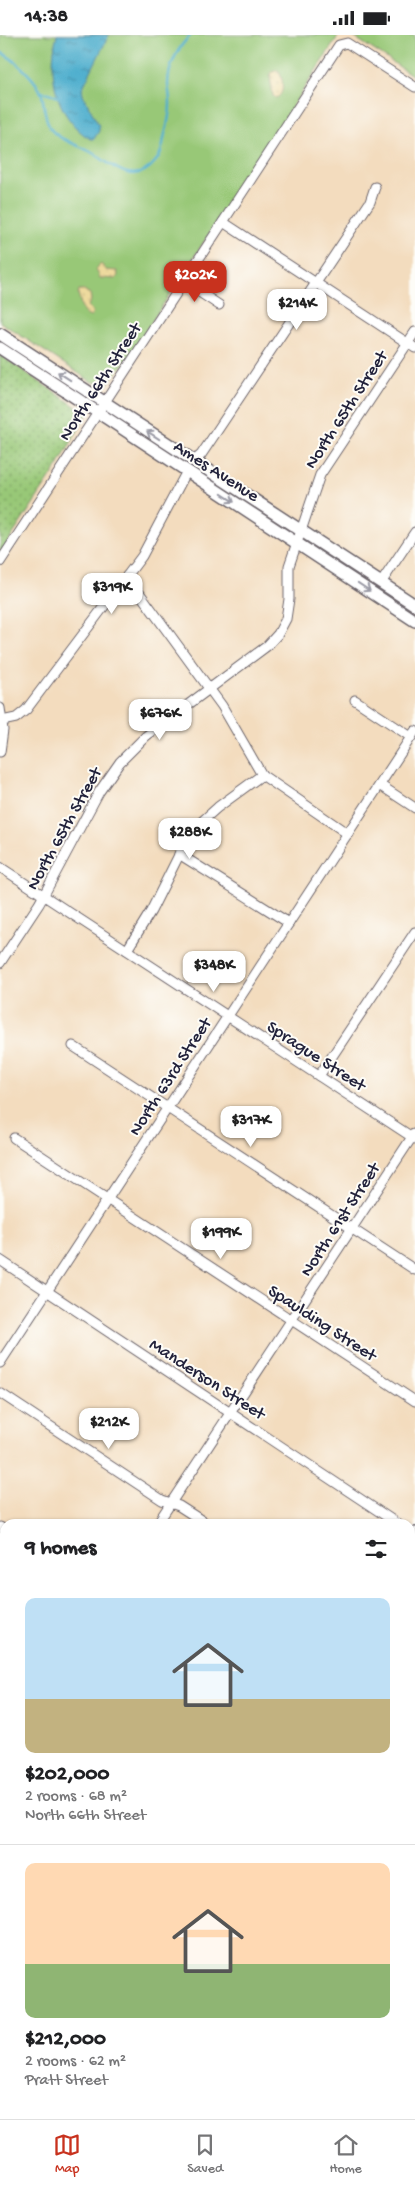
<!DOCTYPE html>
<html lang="en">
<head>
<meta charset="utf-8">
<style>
  body { margin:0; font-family:"Gochi Hand",sans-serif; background:#f6f6f6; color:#202124; height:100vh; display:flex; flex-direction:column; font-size:19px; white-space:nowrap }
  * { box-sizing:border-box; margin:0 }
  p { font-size:16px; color:#757577 }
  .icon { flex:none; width:28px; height:28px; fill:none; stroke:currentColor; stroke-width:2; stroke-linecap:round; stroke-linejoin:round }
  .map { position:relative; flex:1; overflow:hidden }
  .details { position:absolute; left:0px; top:1484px; width:415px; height:601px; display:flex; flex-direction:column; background:#fff; border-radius:15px 15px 0 0; box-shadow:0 1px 4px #0004 }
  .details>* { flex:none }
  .price { position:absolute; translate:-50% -42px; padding:0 11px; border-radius:10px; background:#fff; color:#222; font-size:16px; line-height:32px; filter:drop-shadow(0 1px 2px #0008) }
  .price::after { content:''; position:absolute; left:50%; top:30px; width:15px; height:11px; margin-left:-8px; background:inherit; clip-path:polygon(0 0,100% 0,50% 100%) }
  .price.current { background:#c8321e; color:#fff }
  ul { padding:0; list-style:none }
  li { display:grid; align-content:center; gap:10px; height:265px; padding:0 25px }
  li+li { border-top:1px solid #e0e0e0 }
  li span { display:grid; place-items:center; height:155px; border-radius:10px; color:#555 }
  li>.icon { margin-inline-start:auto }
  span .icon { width:90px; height:90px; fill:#fffc; stroke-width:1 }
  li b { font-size:21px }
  h2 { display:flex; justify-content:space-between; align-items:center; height:60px; padding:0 25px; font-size:21px }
  .status { display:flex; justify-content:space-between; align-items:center; height:35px; padding:0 25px; background:#fff; direction:ltr }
  .status svg { height:14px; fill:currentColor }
  .tabs { display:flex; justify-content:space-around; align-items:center; height:70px; border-top:1px solid #e0e0e0; background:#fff; font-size:14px; color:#757577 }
  .tabs a { display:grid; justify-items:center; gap:2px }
  .tabs .current { color:#c8321e }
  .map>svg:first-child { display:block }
</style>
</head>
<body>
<div class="status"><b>14:38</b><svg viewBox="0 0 49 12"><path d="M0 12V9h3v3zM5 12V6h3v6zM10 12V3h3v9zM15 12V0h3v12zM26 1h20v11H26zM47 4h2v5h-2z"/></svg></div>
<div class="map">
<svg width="415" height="2084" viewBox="0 0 415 2084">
  <defs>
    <pattern id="sand-dots" width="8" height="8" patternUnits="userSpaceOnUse" patternTransform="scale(1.25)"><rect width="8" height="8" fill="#eeda9e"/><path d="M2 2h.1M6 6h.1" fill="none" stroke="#ccbb89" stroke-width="1.8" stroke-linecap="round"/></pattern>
    <pattern id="park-dots" width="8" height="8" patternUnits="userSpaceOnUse" patternTransform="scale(1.25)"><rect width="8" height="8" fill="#98c877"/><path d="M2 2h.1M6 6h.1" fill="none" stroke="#7ca263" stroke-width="1.8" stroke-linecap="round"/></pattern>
    <pattern id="water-ripples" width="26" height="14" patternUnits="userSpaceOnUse" patternTransform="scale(1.25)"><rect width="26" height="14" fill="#4eaecd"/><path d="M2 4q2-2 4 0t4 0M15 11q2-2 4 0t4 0" fill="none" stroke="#408da8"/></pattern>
  </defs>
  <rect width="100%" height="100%" fill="#fdfcf7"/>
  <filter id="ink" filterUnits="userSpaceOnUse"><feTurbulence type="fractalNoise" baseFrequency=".02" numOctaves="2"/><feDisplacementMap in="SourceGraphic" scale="10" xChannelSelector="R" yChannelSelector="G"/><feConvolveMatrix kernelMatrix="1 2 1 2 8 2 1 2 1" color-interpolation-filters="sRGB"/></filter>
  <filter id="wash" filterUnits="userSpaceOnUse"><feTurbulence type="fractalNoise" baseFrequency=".0096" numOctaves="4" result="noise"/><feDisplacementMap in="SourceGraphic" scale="20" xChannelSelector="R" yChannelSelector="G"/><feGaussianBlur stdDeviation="1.12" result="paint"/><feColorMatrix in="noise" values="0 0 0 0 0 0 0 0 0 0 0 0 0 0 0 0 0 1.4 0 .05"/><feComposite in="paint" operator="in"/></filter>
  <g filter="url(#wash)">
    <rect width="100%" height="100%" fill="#f3dcbe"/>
    <g fill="#98c877" stroke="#5d7559">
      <polygon points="0,0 339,0 128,323 106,350 92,347 0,287"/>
      <polygon points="351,0 415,0 415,42"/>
    </g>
    <g fill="url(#sand-dots)" stroke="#887e6c">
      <path d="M278,35C283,42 286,59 276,63L273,61L270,42L272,37Z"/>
      <polygon points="101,229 106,235 117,236 118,240 116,244 100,243 96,234"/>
      <path d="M79,255H84L90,259L91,265L88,271L93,277L91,282C79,279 82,268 78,259Z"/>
    </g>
    <polygon fill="url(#park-dots)" stroke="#5d7559" points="0,320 87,379 58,431 0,519"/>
    <path fill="url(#water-ripples)" stroke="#386884" d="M57,0H109L82,54L83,60L99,91V96L94,104H90C55,82 47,38 57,0Z"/>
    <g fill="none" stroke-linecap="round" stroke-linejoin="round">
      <g stroke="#4eaecd" stroke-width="2.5">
        <path d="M0,17C14,23 38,46 42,60C44,70 45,84 50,93C57,104 78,110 89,116C109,126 132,155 155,127C161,121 163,111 164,103C167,92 170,80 170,69C170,63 169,56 168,50C168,31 178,12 191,0"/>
        <polyline points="41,57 49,58 58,62"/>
      </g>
    </g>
  </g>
  <g filter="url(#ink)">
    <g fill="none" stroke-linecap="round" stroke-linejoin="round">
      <defs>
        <g id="minor">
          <polyline points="223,187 415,313"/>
          <polyline points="184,247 219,270"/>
          <polyline points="194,426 201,420 370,167 375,152"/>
          <polyline points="0,527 339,10 347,8 415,52"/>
          <polyline points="127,541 222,671 262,740 348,799"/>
          <polyline points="381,548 415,497"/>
          <polyline points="355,665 411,702"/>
          <polyline points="0,673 3,695 0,717"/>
          <polyline points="2,686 16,683 26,675 142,521 187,436"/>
          <polyline points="380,750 415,773"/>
          <polyline points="179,819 289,888"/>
          <polyline points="0,832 415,1104"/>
          <polyline points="127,915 151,876 184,810 199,789 218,772 262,740"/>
          <polyline points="0,928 39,869 99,757 120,727 146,701 267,611 278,599 286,584 289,564 289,531 320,440 415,297"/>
          <polyline points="73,1011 415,1235"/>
          <polyline points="319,1041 415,897"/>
          <polyline points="14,1103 415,1366"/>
          <polyline points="0,1225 398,1489"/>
          <polyline points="0,1328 415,696"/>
          <polyline points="0,1358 162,1465 179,1471 207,1489"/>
          <polyline points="157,1489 414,1099"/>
          <polyline points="0,1492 5,1495"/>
          <polyline points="0,1624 5,1627"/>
          <polyline points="410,1625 415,1629"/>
          <polyline points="410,1714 415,1706"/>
          <polyline points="0,1728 5,1720"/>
          <polyline points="410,1963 415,1955"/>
          <polyline points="167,2084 170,2080"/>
          <polyline points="331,2084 333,2080"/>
        </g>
        <g id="major">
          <polyline points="0,299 415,570"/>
          <polyline points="0,313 415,586"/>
          <polyline points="410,1506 415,1498"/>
          <polyline points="30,2084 33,2080"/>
        </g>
      </defs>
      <use href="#minor" stroke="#6b6369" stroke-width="11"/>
      <use href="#major" stroke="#6b6369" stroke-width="14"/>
      <use href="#minor" stroke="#fff" stroke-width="9"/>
      <use href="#major" stroke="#fff" stroke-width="11"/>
    </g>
    <defs><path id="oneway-shaft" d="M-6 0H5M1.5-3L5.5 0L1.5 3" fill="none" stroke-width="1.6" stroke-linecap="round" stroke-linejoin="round" transform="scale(1.25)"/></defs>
    <g stroke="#9c9ca7">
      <use href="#oneway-shaft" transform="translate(64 341) rotate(-147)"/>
      <use href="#oneway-shaft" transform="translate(153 400) rotate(-147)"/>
      <use href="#oneway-shaft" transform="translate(228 463) rotate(33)"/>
      <use href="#oneway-shaft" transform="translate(364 552) rotate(34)"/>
    </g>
  </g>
  <g text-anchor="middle" stroke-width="4" stroke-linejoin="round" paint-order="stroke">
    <g font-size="18" fill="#22223b" stroke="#fdfcf7">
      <text transform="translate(99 346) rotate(-57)" y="6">North 66th Street</text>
      <text transform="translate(345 374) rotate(-57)" y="6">North 65th Street</text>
      <text transform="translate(217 435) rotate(33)" y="6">Ames Avenue</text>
      <text transform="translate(63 793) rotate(-61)" y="6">North 65th Street</text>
      <text transform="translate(317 1020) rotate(33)" y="6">Sprague Street</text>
      <text transform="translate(169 1041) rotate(-57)" y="6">North 63rd Street</text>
      <text transform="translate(339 1184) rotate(-57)" y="6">North 61st Street</text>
      <text transform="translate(323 1287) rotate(33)" y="6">Spaulding Street</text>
      <text transform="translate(208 1343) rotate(33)" y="6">Manderson Street</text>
    </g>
  </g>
</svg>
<b class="price current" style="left:195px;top:268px">$202K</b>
<b class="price" style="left:297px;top:296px">$214K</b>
<b class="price" style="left:112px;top:580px">$319K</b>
<b class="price" style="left:160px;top:706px">$676K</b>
<b class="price" style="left:190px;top:825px">$288K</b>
<b class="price" style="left:214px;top:958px">$348K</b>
<b class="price" style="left:251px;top:1113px">$317K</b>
<b class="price" style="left:221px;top:1225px">$199K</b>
<b class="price" style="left:109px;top:1415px">$212K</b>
<section class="details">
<h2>9 homes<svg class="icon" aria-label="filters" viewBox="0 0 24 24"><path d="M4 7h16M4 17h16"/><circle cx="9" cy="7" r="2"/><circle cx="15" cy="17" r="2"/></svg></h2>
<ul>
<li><span style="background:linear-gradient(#bfe0f5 65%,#c2b280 0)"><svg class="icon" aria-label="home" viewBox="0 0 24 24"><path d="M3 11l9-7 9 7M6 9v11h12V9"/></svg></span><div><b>$202,000</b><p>2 rooms · 68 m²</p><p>North 66th Street</p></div></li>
<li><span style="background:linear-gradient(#ffd9b3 65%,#8fb573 0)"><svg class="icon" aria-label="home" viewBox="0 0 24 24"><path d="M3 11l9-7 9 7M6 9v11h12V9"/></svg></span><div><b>$212,000</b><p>2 rooms · 62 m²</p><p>Pratt Street</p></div></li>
</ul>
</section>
</div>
<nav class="tabs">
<a class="current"><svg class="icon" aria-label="map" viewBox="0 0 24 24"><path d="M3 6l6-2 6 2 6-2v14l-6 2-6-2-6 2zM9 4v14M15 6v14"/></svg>Map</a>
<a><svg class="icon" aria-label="saved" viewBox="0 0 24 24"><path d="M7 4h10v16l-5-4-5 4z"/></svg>Saved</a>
<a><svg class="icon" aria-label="home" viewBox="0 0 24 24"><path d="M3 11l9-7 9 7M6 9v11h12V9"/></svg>Home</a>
</nav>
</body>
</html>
